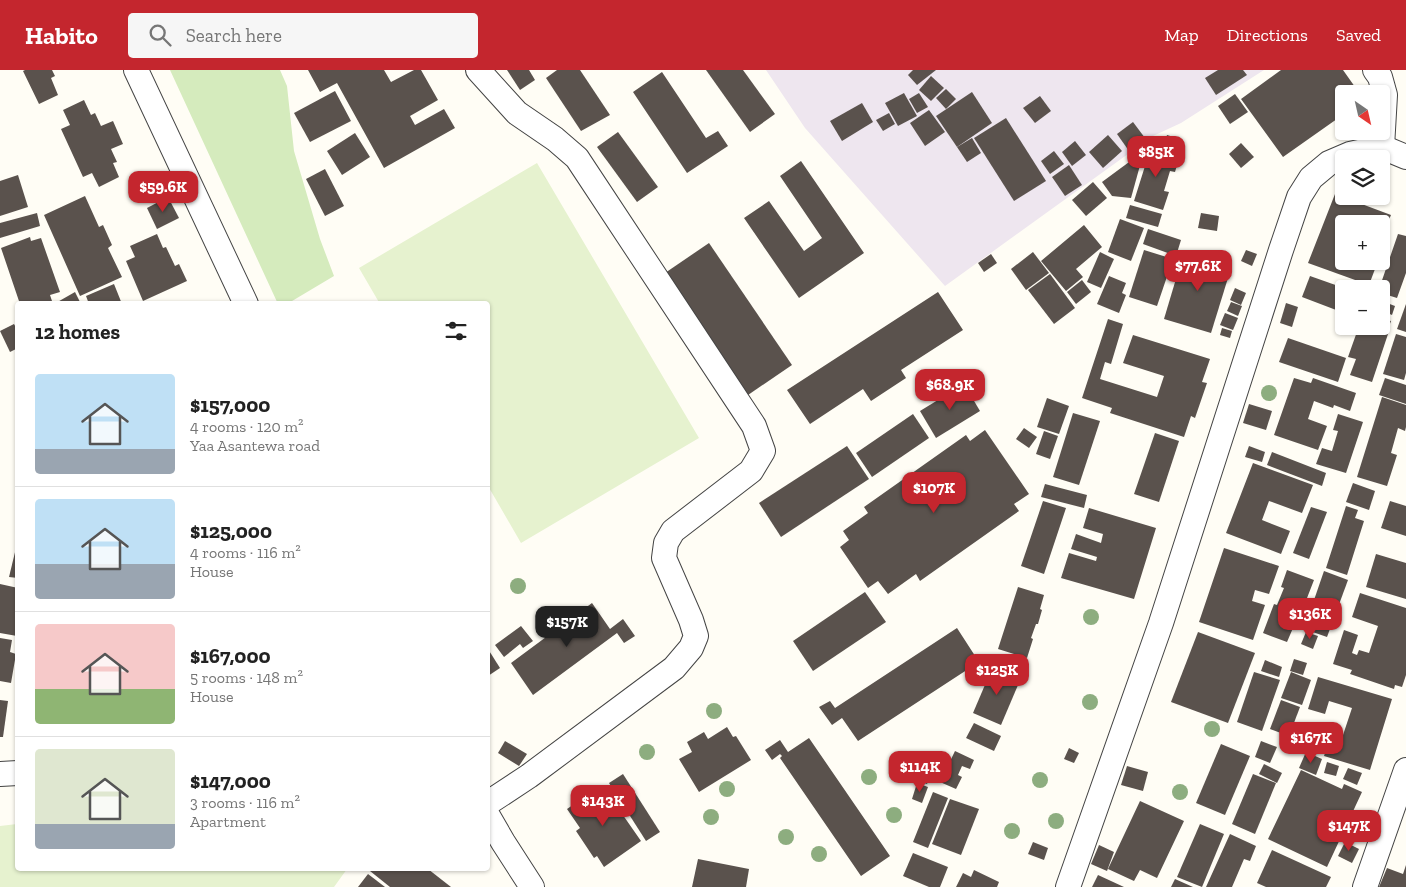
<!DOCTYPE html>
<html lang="en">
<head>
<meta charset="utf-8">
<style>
  body { margin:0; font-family:"Zilla Slab",serif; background:#f6f6f6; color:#222; height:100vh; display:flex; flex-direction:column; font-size:19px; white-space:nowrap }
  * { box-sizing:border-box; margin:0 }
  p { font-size:16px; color:#767676 }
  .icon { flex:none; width:28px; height:28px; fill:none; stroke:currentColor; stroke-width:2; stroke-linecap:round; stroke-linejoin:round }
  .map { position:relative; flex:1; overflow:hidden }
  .details { position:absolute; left:15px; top:231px; width:475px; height:570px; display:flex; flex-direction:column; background:#fff; border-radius:5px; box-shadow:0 1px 4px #0004 }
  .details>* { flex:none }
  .needle { width:32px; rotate:146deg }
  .controls { position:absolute; left:1335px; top:15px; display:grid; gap:10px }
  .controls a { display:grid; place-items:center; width:55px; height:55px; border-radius:5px; background:#fff; box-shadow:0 1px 4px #0004; font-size:25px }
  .price { position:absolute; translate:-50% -42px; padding:0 11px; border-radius:10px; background:#c4262e; color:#fff; font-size:16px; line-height:32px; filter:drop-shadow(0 1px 2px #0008) }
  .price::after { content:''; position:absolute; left:50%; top:30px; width:15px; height:11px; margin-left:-8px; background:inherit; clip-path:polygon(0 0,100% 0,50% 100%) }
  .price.current { background:#222; color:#fff }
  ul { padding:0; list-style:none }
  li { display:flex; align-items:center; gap:15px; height:125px; padding:0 20px }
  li+li { border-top:1px solid #e0e0e0 }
  li span { display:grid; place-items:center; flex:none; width:140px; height:100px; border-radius:5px; color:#555 }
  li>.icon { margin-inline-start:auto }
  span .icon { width:60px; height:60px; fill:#fffc; stroke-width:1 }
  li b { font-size:21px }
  h2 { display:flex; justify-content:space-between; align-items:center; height:60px; padding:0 20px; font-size:21px }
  header { display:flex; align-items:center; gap:30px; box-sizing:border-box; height:70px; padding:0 25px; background:#c4262e; color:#fff }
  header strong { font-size:24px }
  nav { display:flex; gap:28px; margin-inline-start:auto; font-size:18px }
  .search { width:350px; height:45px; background:#f6f6f6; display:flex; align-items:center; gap:12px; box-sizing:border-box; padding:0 18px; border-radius:5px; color:#767676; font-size:19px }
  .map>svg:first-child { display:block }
</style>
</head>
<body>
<header>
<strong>Habito</strong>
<div class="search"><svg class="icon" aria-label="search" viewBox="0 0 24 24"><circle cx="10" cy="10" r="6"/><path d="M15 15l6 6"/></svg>Search here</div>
<nav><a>Map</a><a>Directions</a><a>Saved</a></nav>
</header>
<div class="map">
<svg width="1406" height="817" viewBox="0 0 1406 817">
  <rect width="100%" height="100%" fill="#fffdf5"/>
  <polygon fill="#eee6ef" points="766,0 1264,0 1181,53 1153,66 945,216 805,58"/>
  <polygon fill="#d5ebbd" points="170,0 280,0 287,16 294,81 320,169 334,206 287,234 278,234"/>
  <g fill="#e6f2cf">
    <polygon points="537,93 699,368 521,473 488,416 488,234 380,234 359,198"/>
    <polygon points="17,754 18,799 347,799 334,817 0,817 0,756"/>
  </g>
  <g fill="#5a524d">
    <polygon points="25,0 52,0 55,6 51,8 58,25 39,34 23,1"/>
    <polygon points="308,0 384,0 391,12 414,0 421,0 438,30 410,46 415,55 444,39 455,58 384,98 337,13 320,22"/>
    <polygon points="507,0 529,0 535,10 520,20"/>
    <polygon points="557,0 580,0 610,45 581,61 546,8"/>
    <polygon points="706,0 743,0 775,44 750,62"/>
    <polygon points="913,0 936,0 917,15 908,5"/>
    <polygon points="1218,0 1243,0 1247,5 1216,25 1205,8"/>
    <polygon points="1281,0 1343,0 1360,24 1344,24 1344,44 1283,87 1241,29"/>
    <polygon points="662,2 706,68 718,61 728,76 687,103 633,22"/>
    <polygon points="931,6 944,18 931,31 919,20"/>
    <polygon points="946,19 956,29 946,39 936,28"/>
    <polygon points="335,21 351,51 310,72 294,43"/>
    <polygon points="972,22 992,53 957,77 936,46"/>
    <polygon points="904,23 917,46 898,56 885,33"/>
    <polygon points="919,23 928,37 917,43 909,29"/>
    <polygon points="1235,24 1248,42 1230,54 1218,36"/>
    <polygon points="1040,26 1051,41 1035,53 1023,38"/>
    <polygon points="84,30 91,45 95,43 101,56 113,51 123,74 111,79 117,92 113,93 119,107 99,117 92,103 83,107 61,59 70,55 63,40"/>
    <polygon points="862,33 873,52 842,71 830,51"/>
    <polygon points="929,40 945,62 925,76 910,53"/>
    <polygon points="889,43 895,54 883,61 876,50"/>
    <polygon points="1006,48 1046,111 1014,131 974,68"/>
    <polygon points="1133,52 1145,68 1129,81 1117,64"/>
    <polygon points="618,62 658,117 637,132 597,77"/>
    <polygon points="355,63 370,87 342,105 327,81"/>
    <polygon points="1108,65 1122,81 1103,98 1089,82"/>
    <polygon points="1167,65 1183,70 1179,83 1163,77"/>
    <polygon points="972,68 981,83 967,92 957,77"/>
    <polygon points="1075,71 1086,85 1072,96 1062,82"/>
    <polygon points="1241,73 1254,87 1241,98 1229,84"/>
    <polygon points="1151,77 1180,85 1175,102 1170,101 1164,121 1169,122 1163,140 1134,131"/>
    <polygon points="1054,81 1064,94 1050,104 1041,91"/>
    <polygon points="1144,81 1131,128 1112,126 1102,112"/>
    <polygon points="801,91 864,183 799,228 744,148 769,131 804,181 822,168 780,106"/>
    <polygon points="1069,95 1082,115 1065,126 1052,107"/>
    <polygon points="325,99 344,136 325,146 306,109"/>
    <polygon points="18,105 28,137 0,146 0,111"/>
    <polygon points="156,105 162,116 149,124 143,113"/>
    <polygon points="1093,112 1107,128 1086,146 1072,130"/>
    <polygon points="1335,124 1391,145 1385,159 1389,161 1381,182 1381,154 1344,154 1344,171 1339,183 1344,184 1344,191 1378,191 1369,215 1308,193"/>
    <polygon points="85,126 99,157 103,155 112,175 108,178 122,207 80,226 44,145"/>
    <polygon points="168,127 179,148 157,159 147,138"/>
    <polygon points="1130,135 1162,144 1158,157 1126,148"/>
    <polygon points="37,143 40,156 0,168 0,153"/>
    <polygon points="1201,143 1219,146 1217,161 1198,158"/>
    <polygon points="1120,149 1144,158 1131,191 1108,182"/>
    <polygon points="1084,155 1102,177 1076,199 1083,207 1066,221 1041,191"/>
    <polygon points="1148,159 1181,170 1176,186 1143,174"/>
    <polygon points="157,164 163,178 166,177 175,196 179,194 187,211 143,231 126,191 135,187 130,176"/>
    <polygon points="1398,164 1406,166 1406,203 1397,228 1381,223 1381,219 1379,219"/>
    <polygon points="30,167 31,171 41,168 60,222 50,225 52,231 43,234 20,234 1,178"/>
    <polygon points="709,173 792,295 748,325 665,203"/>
    <polygon points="1144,180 1173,189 1157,236 1129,227"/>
    <polygon points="1246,180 1257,184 1252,196 1241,191"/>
    <polygon points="1033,182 1049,203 1026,220 1011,199"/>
    <polygon points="1100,182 1114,189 1101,218 1087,212"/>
    <polygon points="1184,182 1232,195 1211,263 1164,249"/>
    <polygon points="991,184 997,193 984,202 978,193"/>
    <polygon points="1050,204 1075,238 1054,254 1028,220"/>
    <polygon points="1109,206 1126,213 1122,223 1126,225 1119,243 1097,234"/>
    <polygon points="1310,206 1344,218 1344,243 1302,227"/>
    <polygon points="1082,210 1091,222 1076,234 1067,222"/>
    <polygon points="114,214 122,234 89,234 86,226"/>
    <polygon points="1235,218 1246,223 1241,235 1230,230"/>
    <polygon points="75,222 81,234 54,234"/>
    <polygon points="938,222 963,260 901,300 906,308 871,331 863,319 810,354 787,320"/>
    <polygon points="1231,232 1242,236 1238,246 1227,241"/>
    <polygon points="1286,233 1298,237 1292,257 1280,253"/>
    <polygon points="1387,233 1395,236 1392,245 1383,241"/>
    <polygon points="1406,234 1406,262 1397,259"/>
    <polygon points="1225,243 1238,248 1233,260 1220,255"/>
    <polygon points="1382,248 1391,251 1388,259 1381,257"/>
    <polygon points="1108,249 1123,254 1111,294 1105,292 1100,309 1157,327 1164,306 1123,293 1133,265 1210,289 1202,312 1207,313 1195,348 1191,346 1184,367 1110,343 1112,338 1082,328"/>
    <polygon points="14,254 18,261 18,278 10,282 0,261"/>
    <polygon points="1359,256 1373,256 1389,261 1372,312 1350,305 1356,289 1348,287"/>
    <polygon points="1222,258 1232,261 1230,268 1220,265"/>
    <polygon points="1396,264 1406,267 1406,303 1404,310 1383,304"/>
    <polygon points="1288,268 1346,288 1338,312 1279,292"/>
    <polygon points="1294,308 1311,313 1313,308 1356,323 1350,341 1334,335 1333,338 1314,331 1308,349 1327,356 1318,380 1274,365"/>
    <polygon points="1385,308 1406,315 1406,334 1379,325"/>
    <polygon points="964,314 980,341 936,368 920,341"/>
    <polygon points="1382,327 1406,335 1406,357 1405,361 1398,358 1391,383 1397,385 1387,416 1357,407"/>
    <polygon points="1047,328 1069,336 1059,364 1037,357"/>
    <polygon points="1249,334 1272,341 1266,360 1243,353"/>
    <polygon points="1073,343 1100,351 1079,415 1053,407"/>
    <polygon points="913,344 929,368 872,407 856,383"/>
    <polygon points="1338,344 1363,352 1346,403 1316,394 1322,378 1332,381 1338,361 1333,360"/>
    <polygon points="1024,358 1037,367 1029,378 1016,369"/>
    <polygon points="985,360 1029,424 1014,434 1019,441 920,511 916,504 888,524 878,511 868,518 840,477 849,470 843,461 868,443 864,437 966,365 970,371"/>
    <polygon points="1044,361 1058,366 1050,389 1036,384"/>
    <polygon points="1155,363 1179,371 1159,432 1134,424"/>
    <polygon points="847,376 869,409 781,467 759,433"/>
    <polygon points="1249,376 1265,382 1262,392 1245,387"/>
    <polygon points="1272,382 1326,403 1322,416 1267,395"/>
    <polygon points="1253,393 1313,415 1302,443 1269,431 1262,450 1290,461 1281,484 1226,463"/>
    <polygon points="1353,413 1375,421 1369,440 1346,432"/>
    <polygon points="1045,414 1087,425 1084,438 1041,427"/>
    <polygon points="1043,431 1066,438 1044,504 1021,496"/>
    <polygon points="1390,431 1406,436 1406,466 1381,458"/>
    <polygon points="1346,436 1358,440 1355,448 1364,451 1347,505 1326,498"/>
    <polygon points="1311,437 1327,442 1309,489 1293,483"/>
    <polygon points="1089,438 1156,458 1134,529 1061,508 1069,483 1096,491 1097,487 1071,479 1076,464 1101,473 1103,464 1083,458"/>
    <polygon points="17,474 18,474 18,508 9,507"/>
    <polygon points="1224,478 1279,496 1269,524 1255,520 1252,531 1265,535 1253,570 1199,552"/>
    <polygon points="1376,484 1406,493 1406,529 1366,517"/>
    <polygon points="1287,500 1314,510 1295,559 1293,558 1287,572 1263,563 1274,534 1277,535 1284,518 1281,517"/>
    <polygon points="1324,501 1348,510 1327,567 1304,559"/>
    <polygon points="0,514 18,518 15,533 18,534 17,566 0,563"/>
    <polygon points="1018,517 1044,525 1040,539 1042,540 1038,554 1036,554 1031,568 1033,569 1027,588 998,579"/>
    <polygon points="865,522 886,552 813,601 793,571"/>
    <polygon points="1360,523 1406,538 1406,605 1402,617 1395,615 1394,619 1350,604 1352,600 1333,594 1344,560 1358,565 1352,583 1357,585 1359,580 1369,583 1378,556 1352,547"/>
    <polygon points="592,533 610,559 623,549 635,566 624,573 617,563 533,625 511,593"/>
    <polygon points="521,556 533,571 523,578 520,574 504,587 495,575"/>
    <polygon points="957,558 979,592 858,671 842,648 832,655 819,637 830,631 835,638"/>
    <polygon points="1198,562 1255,583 1228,653 1171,632"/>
    <polygon points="1306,562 1318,566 1313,579 1301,574"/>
    <polygon points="0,568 12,570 10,582 16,584 11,613 0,611"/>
    <polygon points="488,579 500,598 488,606"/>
    <polygon points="1294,589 1307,593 1303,605 1290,601"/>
    <polygon points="1265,590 1282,597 1279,607 1261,601"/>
    <polygon points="993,596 1021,608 1001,655 973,643"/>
    <polygon points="1254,602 1280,610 1262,661 1237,652"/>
    <polygon points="1291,602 1311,610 1302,635 1281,628"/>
    <polygon points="1318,607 1392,629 1370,700 1324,686 1332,662 1343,665 1352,638 1329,631 1325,644 1308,639"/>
    <polygon points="0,630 8,631 3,667 0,667"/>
    <polygon points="1281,630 1300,637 1289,666 1270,659"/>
    <polygon points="974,653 1001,666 994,681 966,668"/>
    <polygon points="727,657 733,667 736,666 751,690 699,722 679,689 692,682 687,672 704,662 708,669"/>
    <polygon points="809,668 890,786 861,806 780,688 782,686 780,684 772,690 765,680 780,670 788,682"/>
    <polygon points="505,671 527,684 519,696 498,683"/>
    <polygon points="1261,671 1277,677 1270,693 1255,687"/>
    <polygon points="1221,674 1250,686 1225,745 1196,733"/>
    <polygon points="1069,678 1079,683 1074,693 1064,689"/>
    <polygon points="955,681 974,690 970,699 962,696 958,705 962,707 956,719 940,712"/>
    <polygon points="1306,682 1322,689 1316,705 1299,698"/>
    <polygon points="922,691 935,696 927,714 914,709"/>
    <polygon points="1327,692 1339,696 1336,706 1324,703"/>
    <polygon points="1264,694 1282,703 1277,713 1259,704"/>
    <polygon points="1127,696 1148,702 1143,721 1121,715"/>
    <polygon points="1348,698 1362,703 1357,715 1343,709"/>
    <polygon points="1301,700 1342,719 1344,714 1362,722 1327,797 1268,769"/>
    <polygon points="623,704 660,762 646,771 609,713"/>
    <polygon points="1253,704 1276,713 1255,764 1232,754"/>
    <polygon points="917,713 928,717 922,733 912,729"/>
    <polygon points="602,715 641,771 604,797 597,786 594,788 576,761 580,758 567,739"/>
    <polygon points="933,722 948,728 928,778 913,772"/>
    <polygon points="950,729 979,739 961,785 932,774"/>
    <polygon points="1140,731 1184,751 1157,808 1140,800 1134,811 1108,799"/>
    <polygon points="1200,754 1224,764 1202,817 1177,807"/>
    <polygon points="1230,764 1256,776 1250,791 1244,789 1232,817 1206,817"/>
    <polygon points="1033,772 1048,778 1044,790 1028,784"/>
    <polygon points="1345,772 1359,779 1352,793 1338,786"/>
    <polygon points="1099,775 1114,782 1107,801 1091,794"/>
    <polygon points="1272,780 1331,807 1326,817 1266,817 1257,813"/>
    <polygon points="913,783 948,797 940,817 929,817 903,806"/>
    <polygon points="698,789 749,799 746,817 692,817"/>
    <polygon points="1406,795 1406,817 1379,817 1387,798 1403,804"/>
    <polygon points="372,799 428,799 451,817 390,817 370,801"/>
    <polygon points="974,800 999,812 997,817 956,817 963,803 971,807"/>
    <polygon points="368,804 385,817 358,817"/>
    <polygon points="1098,805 1124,817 1092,817"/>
    <polygon points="1175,809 1193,817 1171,817"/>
  </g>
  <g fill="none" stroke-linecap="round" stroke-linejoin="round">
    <defs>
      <g id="minor">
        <polyline points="136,0 246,234"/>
        <polyline points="478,0 517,43 555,69 577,88 754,356 763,381 751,401 673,461 666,473 664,488 691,550 696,566 691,578 674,598 529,706 488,733"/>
        <polyline points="1375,0 1380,7 1385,25 1382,77"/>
        <polyline points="0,704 18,703"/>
        <polyline points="488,746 503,772 532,817"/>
        <polyline points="1068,817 1161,553 1281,180 1299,127 1311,108 1329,93 1350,84 1382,77 1406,87"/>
        <polyline points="1365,817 1406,700"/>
      </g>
    </defs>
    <use href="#minor" stroke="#444" stroke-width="26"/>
    <use href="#minor" stroke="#fff" stroke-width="24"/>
  </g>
  <g fill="#8dad7f">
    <circle cx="1269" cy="323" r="8"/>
    <circle cx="518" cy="516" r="8"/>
    <circle cx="1091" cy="547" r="8"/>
    <circle cx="1090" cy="632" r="8"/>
    <circle cx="714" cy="641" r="8"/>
    <circle cx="1212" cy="659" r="8"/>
    <circle cx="647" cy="682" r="8"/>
    <circle cx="869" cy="707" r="8"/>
    <circle cx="1040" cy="710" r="8"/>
    <circle cx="727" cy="719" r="8"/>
    <circle cx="1180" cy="722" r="8"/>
    <circle cx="894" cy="745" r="8"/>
    <circle cx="711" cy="747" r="8"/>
    <circle cx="1056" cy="751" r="8"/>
    <circle cx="1012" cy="761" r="8"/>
    <circle cx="786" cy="767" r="8"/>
    <circle cx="819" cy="784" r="8"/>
  </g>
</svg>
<div class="controls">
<a><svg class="needle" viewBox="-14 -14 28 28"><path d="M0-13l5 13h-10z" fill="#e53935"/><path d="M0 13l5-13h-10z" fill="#767676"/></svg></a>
<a><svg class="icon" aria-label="layers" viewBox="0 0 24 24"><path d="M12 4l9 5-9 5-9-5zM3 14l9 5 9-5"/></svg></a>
<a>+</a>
<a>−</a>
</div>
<b class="price" style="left:1156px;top:108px">$85K</b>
<b class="price" style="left:163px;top:143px">$59.6K</b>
<b class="price" style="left:1198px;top:222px">$77.6K</b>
<b class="price" style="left:950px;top:341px">$68.9K</b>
<b class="price" style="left:934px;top:444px">$107K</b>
<b class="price" style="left:1310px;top:570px">$136K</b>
<b class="price current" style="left:567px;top:578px">$157K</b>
<b class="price" style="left:997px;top:626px">$125K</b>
<b class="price" style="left:1311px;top:694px">$167K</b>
<b class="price" style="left:920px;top:723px">$114K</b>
<b class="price" style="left:603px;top:757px">$143K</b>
<b class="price" style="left:1349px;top:782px">$147K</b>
<section class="details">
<h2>12 homes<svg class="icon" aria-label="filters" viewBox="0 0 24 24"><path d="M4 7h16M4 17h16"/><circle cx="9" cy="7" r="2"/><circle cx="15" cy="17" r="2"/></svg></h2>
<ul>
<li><span style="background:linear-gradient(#bfe0f5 75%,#9aa5b1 0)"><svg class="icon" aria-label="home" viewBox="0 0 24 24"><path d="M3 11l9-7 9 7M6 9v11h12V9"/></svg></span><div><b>$157,000</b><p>4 rooms · 120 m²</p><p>Yaa Asantewa road</p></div></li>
<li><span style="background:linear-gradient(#bfe0f5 65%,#9aa5b1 0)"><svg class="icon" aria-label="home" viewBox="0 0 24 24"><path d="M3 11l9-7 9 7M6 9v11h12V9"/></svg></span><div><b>$125,000</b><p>4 rooms · 116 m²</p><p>House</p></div></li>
<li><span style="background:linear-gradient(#f6c9c9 65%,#8fb573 0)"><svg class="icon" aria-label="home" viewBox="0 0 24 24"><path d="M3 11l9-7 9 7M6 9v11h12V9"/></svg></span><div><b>$167,000</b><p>5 rooms · 148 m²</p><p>House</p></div></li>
<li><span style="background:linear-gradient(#dfe7d0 75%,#9aa5b1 0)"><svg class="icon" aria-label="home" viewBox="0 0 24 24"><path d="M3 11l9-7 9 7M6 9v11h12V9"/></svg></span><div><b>$147,000</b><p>3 rooms · 116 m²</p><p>Apartment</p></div></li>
</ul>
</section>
</div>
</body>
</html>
